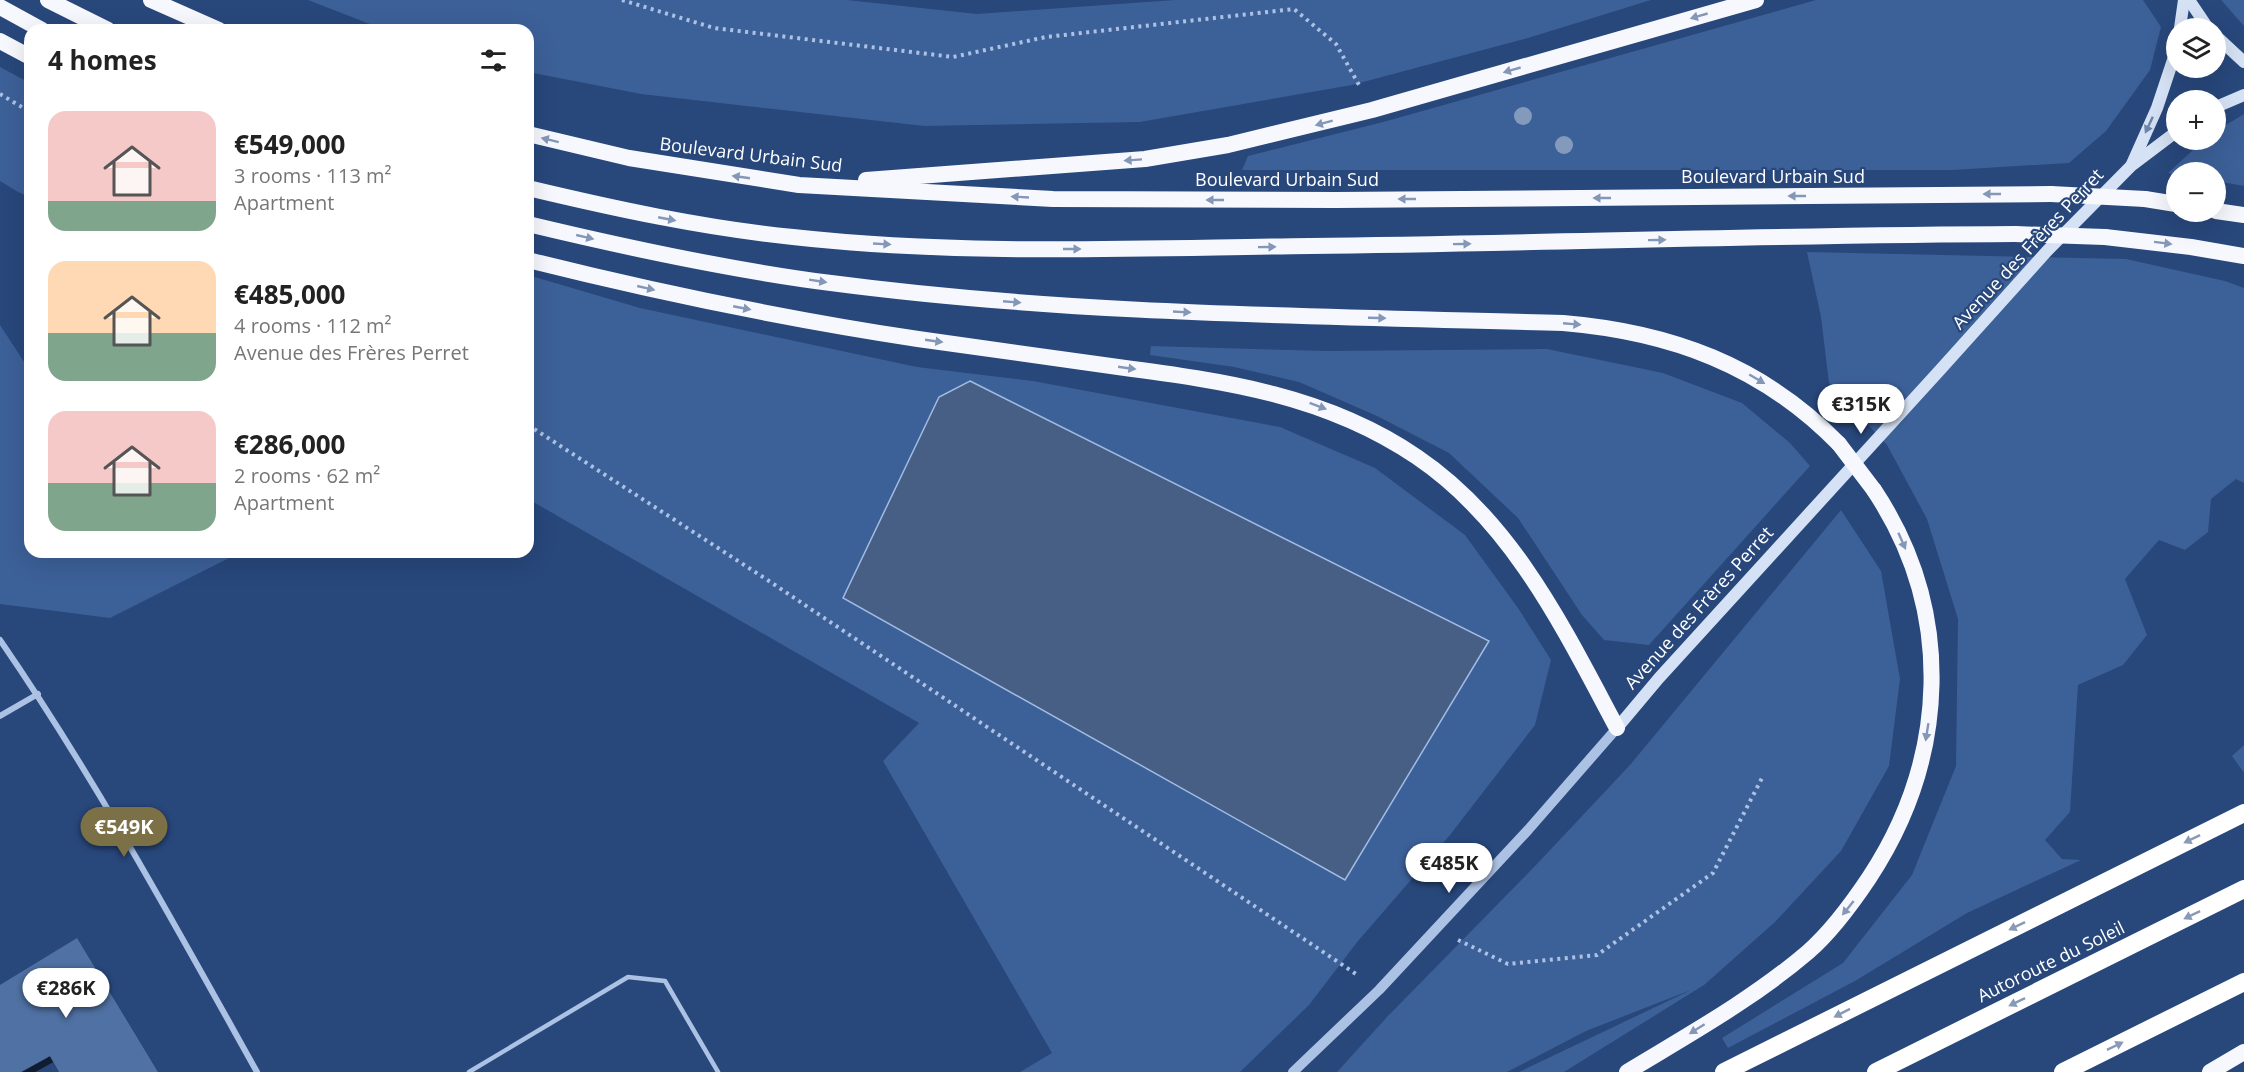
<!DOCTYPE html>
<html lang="en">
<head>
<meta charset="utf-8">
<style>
  body { margin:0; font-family:"Open Sans",sans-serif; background:#f6f6f6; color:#222; height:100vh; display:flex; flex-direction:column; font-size:22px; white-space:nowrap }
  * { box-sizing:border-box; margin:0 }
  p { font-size:20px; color:#767676 }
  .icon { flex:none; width:33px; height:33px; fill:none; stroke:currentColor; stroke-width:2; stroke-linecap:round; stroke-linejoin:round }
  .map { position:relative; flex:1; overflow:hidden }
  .sheet { position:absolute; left:24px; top:24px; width:510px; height:534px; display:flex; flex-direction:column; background:#fff; border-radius:18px; box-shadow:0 6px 24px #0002 }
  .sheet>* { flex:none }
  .controls { position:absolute; left:2166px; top:18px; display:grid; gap:12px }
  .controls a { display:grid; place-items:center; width:60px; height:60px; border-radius:50%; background:#fff; box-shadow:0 6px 24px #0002; font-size:30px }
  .price { position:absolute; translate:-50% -51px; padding:0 14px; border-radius:21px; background:#fff; color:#222; font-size:20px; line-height:39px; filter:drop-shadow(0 2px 3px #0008) }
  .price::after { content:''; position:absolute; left:50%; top:36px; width:18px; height:14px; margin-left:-9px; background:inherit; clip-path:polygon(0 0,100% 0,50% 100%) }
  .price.active { background:#7c7046; color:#fff }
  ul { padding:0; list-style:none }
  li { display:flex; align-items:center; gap:18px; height:150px; padding:0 24px }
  li span { display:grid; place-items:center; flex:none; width:168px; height:120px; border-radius:18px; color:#555 }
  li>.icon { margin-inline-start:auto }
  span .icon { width:72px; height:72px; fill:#fffc; stroke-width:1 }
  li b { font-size:26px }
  h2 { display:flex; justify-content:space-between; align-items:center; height:72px; padding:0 24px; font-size:26px }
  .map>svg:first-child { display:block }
</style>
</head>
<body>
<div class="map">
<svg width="2244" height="1072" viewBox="0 0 2244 1072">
  <defs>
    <filter id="shadow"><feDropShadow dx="3.5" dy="6" stdDeviation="0" flood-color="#0009"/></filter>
  </defs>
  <rect width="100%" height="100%" fill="#28477b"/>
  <g fill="#3c6098">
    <polygon points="308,0 847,0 977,14 1175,0 1651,0 1528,38 1352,85 1140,122 924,126 641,94 528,72 528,30 385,30"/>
    <polygon points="1816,0 2143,0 2161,27 2150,70 2106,131 2069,163 1952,170 1242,170 1248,156 1387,121"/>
    <polygon points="2222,0 2244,0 2244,26 2222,1"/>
    <polygon points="0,67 30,83 30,197 18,192 0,181"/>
    <polygon points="2244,114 2244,186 2216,181 2216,172 2176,172 2176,175 2168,173 2204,140 2216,140 2216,131"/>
    <polygon points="1807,252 2126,259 2225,281 2244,288 2244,483 2236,479 2211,499 2208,532 2185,550 2159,540 2125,579 2147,635 2123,665 2078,685 2070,812 2045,840 2062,859 2081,860 1967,913 1855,981 1728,1048 1722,1038 1843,963 1912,875 1956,766 1958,619 1927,519 1887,445 1829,383 1821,317"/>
    <polygon points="528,275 640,308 917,367 1033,381 1280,427 1375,468 1465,535 1518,608 1551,660 1535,725 1450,835 1358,941 1309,1005 1240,1072 1020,1072 1052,1053 883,761 919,723 528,499"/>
    <polygon points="0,325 30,371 30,552 241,552 110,618 0,604"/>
    <polygon points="1151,346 1326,351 1547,349 1663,373 1742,403 1790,443 1810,466 1649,645 1604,640 1582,615 1518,518 1449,453 1377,416 1299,382 1234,367 1150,355"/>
    <polygon points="1841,510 1881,571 1900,679 1889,766 1841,851 1775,922 1704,985 1564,1072 1519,1072 1691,990 1586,1031 1507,1072 1337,1072 1387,1017 1536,865 1630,765"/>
    <polygon points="2244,745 2244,773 2232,756"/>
  </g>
  <polygon fill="#475f84" stroke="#a1bce4" stroke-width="1.5" points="970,381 1489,641 1345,880 843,598 939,397"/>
  <polygon fill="#5071a3" filter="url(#shadow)" points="77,938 158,1072 59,1072 50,1056 21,1072 0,1072 0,985"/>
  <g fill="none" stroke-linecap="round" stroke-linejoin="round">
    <g stroke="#acc2e4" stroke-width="4" stroke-dasharray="3 4.5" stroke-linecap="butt">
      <polyline points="622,0 714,28 953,57 1046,37 1294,9 1336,44 1359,85"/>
      <polyline points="0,94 30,112"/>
      <polyline points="528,425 769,581 1359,976"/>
      <polyline points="1458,940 1508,964 1597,955 1713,873 1762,778"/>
    </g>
    <polyline stroke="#acc2e4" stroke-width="4.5" points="469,1072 628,977 665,981 718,1072"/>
    <g stroke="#acc2e4" stroke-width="6">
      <path d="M0,640C95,778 175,925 257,1072"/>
      <polyline points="0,716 38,694"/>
    </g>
    <polyline stroke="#acc2e4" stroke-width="10" points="1293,1072 1379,990 1528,830 1617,728"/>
    <g stroke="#d5e1f4" stroke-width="12">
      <polyline points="2189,0 2208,28"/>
      <polyline points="2180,28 2184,0"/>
      <polyline points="2216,36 2244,62"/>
      <polyline points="2216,107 2244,95"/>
      <polyline points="2132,164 2157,108 2176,51"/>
      <polyline points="1617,728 1659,678 1940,370 2047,251 2131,166 2176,132"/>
    </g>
    <g stroke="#f6f8fe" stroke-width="16">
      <polyline points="48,0 108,30"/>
      <polyline points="151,0 219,30"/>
      <polyline points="0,7 42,30"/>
      <polyline points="0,41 30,57"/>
      <polyline points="528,134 629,158 799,185 1053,199 1336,200 2051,194"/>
      <polyline points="866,180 1145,159 1228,145 1372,110 1756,0"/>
      <path d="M528,188C616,209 704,228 793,237C964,256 1138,248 1310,246C1545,243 1780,235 2015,234"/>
      <polyline points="2145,199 2176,204"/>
      <polyline points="2216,211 2244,215"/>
      <path d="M528,224C628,248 729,270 831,283C1074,315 1318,316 1563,323C1670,332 1762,365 1839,444"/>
      <polyline points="2105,237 2191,247 2244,256"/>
      <path d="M528,260C656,292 786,319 918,339C984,348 1051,357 1118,367C1224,381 1326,395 1417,457C1513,522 1564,629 1617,728"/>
      <path d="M1627,1072C1688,1035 1753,999 1808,952C1832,931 1851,905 1869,878C1948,758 1955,612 1874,490"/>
      <polyline points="2210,1072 2244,1052"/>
    </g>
    <g stroke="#fff" stroke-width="18">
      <polyline points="1724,1072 2244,813"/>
      <polyline points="1876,1072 2244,889"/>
      <polyline points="2063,1072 2244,982"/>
    </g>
    <g stroke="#f6f8fe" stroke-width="16">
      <polyline points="2051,194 2145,199"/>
      <polyline points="2015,234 2105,237"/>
      <polyline points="1839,444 1874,490"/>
    </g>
  </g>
  <g fill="#849abd">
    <circle cx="1523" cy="116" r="9"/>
    <circle cx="1564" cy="145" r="9"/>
  </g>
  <defs><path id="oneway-solid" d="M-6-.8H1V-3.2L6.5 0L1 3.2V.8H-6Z" transform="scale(1.5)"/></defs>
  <g fill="#8597b6">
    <use href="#oneway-solid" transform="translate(1699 16) rotate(164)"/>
    <use href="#oneway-solid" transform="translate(1512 70) rotate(164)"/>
    <use href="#oneway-solid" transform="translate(1324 123) rotate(165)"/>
    <use href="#oneway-solid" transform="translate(550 140) rotate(-166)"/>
    <use href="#oneway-solid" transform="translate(1133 160) rotate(176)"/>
    <use href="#oneway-solid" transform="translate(741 177) rotate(-172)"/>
    <use href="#oneway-solid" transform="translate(1992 194) rotate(180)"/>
    <use href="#oneway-solid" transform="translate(1797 196) rotate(180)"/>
    <use href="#oneway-solid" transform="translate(1020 197) rotate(-177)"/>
    <use href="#oneway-solid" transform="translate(1602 198) rotate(180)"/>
    <use href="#oneway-solid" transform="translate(1407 199) rotate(180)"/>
    <use href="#oneway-solid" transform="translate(1215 200) rotate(-180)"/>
    <use href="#oneway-solid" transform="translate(667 219) rotate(11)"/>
    <use href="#oneway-solid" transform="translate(585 237) rotate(13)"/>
    <use href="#oneway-solid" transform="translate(1657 240) rotate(-1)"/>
    <use href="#oneway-solid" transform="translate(2163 243) rotate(7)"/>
    <use href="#oneway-solid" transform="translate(882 244) rotate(3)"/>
    <use href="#oneway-solid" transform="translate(1462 244) rotate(-1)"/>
    <use href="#oneway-solid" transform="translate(1267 247) rotate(-1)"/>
    <use href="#oneway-solid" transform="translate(1072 249)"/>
    <use href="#oneway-solid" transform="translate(818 281) rotate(9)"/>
    <use href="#oneway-solid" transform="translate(646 288) rotate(13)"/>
    <use href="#oneway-solid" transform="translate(1012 302) rotate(5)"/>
    <use href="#oneway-solid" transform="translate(742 308) rotate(11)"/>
    <use href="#oneway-solid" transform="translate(1182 312) rotate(3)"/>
    <use href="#oneway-solid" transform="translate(1377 318) rotate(2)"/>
    <use href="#oneway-solid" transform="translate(1572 324) rotate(5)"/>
    <use href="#oneway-solid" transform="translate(934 341) rotate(8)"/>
    <use href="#oneway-solid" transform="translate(1127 368) rotate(8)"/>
    <use href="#oneway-solid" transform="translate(1757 379) rotate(30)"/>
    <use href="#oneway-solid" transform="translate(1318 406) rotate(21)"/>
    <use href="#oneway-solid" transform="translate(1902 541) rotate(66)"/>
    <use href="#oneway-solid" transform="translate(1927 732) rotate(99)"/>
    <use href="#oneway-solid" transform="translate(1848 908) rotate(129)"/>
    <use href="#oneway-solid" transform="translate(1697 1029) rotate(148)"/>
  </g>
  <use fill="#6d85ab" href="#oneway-solid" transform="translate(2149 125) rotate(115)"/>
  <g fill="#899ab6">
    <use href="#oneway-solid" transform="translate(2192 839) rotate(154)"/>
    <use href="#oneway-solid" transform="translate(2192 915) rotate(154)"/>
    <use href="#oneway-solid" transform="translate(2017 926) rotate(154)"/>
    <use href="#oneway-solid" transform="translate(2017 1002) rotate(154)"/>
    <use href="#oneway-solid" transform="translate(1842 1013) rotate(153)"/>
    <use href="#oneway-solid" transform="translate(2115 1046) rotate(-26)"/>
  </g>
  <g text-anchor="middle" stroke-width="4.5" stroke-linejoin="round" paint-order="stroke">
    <g font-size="18" fill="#fff" stroke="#28477b">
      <text transform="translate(751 155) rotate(7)" y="6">Boulevard Urbain Sud</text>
      <text x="1773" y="183">Boulevard Urbain Sud</text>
      <text x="1287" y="186">Boulevard Urbain Sud</text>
      <text transform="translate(2028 249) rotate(-47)" y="6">Avenue des Frères Perret</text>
      <text transform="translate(1699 608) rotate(-48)" y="6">Avenue des Frères Perret</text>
      <text transform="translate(2051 962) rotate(-26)" y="6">Autoroute du Soleil</text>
    </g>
  </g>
</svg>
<div class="controls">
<a><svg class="icon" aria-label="layers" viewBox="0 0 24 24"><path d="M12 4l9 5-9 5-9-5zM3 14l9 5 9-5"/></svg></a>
<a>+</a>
<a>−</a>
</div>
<b class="price" style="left:1861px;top:435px">€315K</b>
<b class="price active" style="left:124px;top:858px">€549K</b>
<b class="price" style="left:1449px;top:894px">€485K</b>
<b class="price" style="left:66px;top:1019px">€286K</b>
<section class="sheet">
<h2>4 homes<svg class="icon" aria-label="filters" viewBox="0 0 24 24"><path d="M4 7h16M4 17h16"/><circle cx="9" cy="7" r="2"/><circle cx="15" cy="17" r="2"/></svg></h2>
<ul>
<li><span style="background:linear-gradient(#f6c9c9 75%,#7fa58c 0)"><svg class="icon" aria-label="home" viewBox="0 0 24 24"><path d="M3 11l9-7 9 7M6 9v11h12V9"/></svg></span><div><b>€549,000</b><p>3 rooms · 113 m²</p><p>Apartment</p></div></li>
<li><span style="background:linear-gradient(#ffd9b3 60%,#7fa58c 0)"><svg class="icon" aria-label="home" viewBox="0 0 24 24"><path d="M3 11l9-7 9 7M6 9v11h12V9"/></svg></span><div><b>€485,000</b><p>4 rooms · 112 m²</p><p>Avenue des Frères Perret</p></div></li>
<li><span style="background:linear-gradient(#f6c9c9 60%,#7fa58c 0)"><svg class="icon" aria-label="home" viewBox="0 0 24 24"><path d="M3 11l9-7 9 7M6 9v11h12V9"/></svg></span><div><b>€286,000</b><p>2 rooms · 62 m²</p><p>Apartment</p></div></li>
</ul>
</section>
</div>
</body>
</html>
